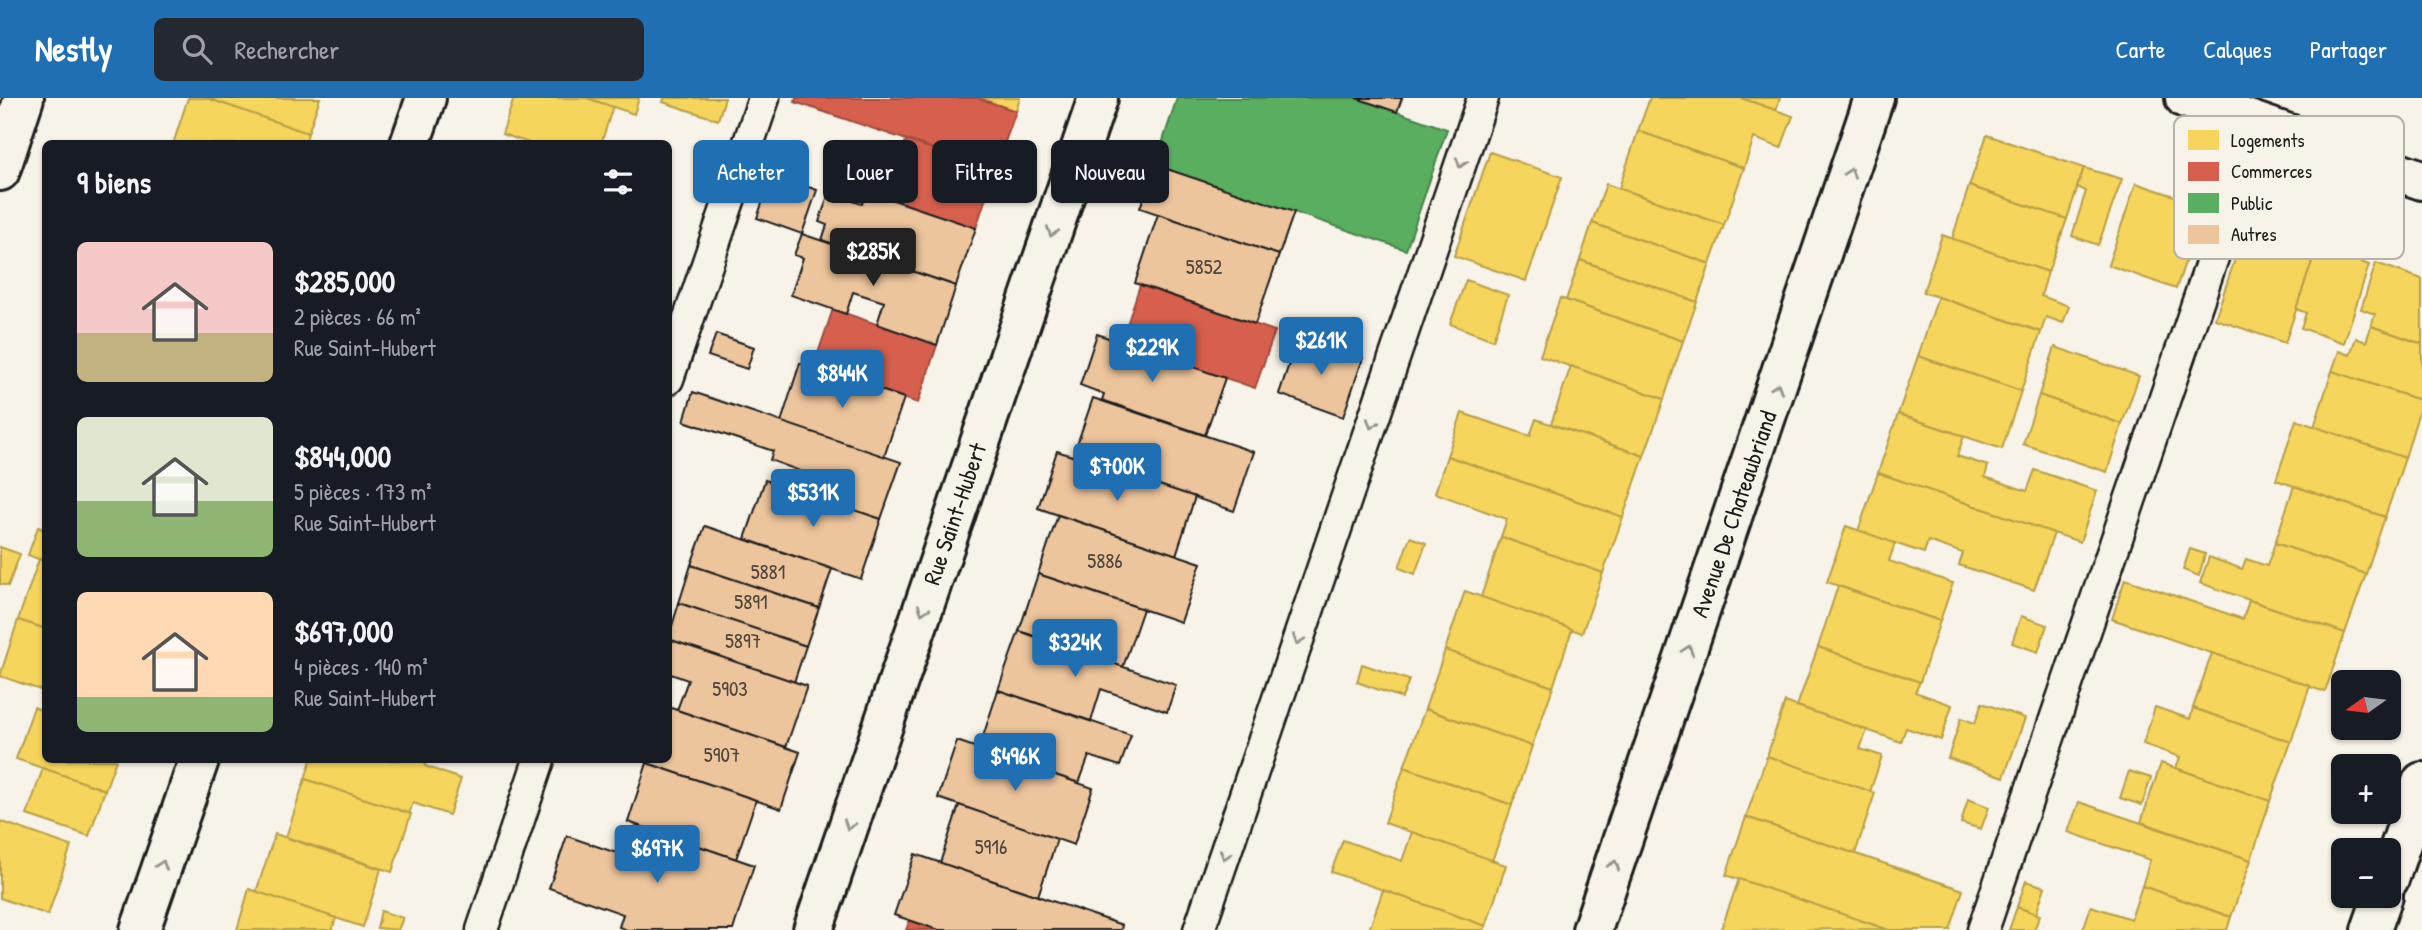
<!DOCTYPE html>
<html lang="fr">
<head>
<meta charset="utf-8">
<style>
  body { margin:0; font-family:"Patrick Hand",sans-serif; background:#242831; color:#f1f3f6; height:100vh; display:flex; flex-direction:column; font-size:26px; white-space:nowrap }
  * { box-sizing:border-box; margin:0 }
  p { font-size:23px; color:#9ea1a6 }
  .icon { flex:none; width:38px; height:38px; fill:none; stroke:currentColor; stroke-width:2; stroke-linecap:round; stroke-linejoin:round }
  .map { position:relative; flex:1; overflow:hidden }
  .sheet { position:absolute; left:42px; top:42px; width:630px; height:623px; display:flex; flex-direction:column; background:#171b24; border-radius:10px; box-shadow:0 2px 5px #0004 }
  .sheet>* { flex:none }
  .top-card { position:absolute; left:693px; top:42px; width:665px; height:63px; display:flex; gap:14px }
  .needle { width:46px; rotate:256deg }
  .buttons { position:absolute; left:2331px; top:572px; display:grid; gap:14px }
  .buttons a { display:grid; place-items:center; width:70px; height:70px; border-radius:10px; background:#171b24; box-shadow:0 2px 5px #0004; font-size:35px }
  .price { position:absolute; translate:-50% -60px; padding:0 16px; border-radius:7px; background:#1f6fb2; color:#fff; font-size:23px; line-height:46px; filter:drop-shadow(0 2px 4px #0008) }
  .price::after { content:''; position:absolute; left:50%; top:42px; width:21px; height:16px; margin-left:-10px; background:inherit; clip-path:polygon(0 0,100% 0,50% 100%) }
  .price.current { background:#222; color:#fff }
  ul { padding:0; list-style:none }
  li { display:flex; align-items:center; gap:21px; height:175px; padding:0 35px }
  li span { display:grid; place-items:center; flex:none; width:196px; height:140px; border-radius:10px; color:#555 }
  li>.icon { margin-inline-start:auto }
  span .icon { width:84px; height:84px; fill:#fffc; stroke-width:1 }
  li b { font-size:30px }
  h2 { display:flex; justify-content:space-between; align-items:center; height:84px; padding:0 35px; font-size:30px }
  .pill { padding:0 24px; border-radius:10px; background:#171b24; box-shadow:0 2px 5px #0004; font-size:24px; line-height:63px }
  .pill.current { background:#1f6fb2; color:#fff }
  header { display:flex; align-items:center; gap:42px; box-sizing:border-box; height:98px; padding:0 35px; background:#1f6fb2; color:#fff }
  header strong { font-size:33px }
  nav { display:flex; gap:38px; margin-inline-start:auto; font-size:24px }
  .search { width:490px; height:63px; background:#242831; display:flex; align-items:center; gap:18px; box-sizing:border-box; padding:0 24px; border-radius:10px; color:#9ea1a6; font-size:26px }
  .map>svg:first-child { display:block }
</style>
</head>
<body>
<header>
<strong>Nestly</strong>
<div class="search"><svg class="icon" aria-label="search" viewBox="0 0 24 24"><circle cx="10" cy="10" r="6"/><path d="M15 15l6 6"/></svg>Rechercher</div>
<nav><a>Carte</a><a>Calques</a><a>Partager</a></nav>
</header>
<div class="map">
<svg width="2422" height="832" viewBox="0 0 2422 832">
  <rect width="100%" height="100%" fill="#f7f3e8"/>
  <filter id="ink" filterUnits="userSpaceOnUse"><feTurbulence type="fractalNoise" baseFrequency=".0143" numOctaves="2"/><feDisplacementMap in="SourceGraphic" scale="14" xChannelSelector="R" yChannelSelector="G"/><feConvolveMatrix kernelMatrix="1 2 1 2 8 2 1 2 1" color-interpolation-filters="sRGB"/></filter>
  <g filter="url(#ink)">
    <g fill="#f6d55c" stroke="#b59e49" stroke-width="2">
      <polygon points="188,0 207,0 308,35 305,46 173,46"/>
      <polygon points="207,0 320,0 308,35"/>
      <polygon points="514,0 587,0 613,8 601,46 532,46 502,36"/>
      <polygon points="587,0 639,0 634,16"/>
      <polygon points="664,0 725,0 718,22 663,4"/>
      <polygon points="978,0 1020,0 1016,13"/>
      <polygon points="1650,0 1741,0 1793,18 1781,50 1754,40 1744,70 1638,33"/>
      <polygon points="1741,0 1780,0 1776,12"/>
      <polygon points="1638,33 1744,70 1724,127 1619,90"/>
      <polygon points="1987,37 2084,70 2067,121 1969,88"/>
      <polygon points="1490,54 1562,79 1526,183 1454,158"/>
      <polygon points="2084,70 2122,81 2098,147 2072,138 2086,93 2077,89"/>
      <polygon points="2136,85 2204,108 2176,191 2108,167"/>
      <polygon points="1606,86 1724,127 1710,166 1592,125"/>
      <polygon points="1969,88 2067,121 2048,174 1952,141"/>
      <polygon points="1592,125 1710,166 1697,204 1580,162"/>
      <polygon points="2247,125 2317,149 2285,245 2215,221"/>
      <polygon points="1942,137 2048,174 2041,198 2069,208 2063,225 2046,219 2041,234 1923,194"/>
      <polygon points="2317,149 2369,167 2344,245 2301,230 2306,215 2296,211"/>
      <polygon points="1580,162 1697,204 1683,243 1566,202"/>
      <polygon points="2376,165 2422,181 2422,246 2371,228 2375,216 2361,211"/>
      <polygon points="1466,182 1508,197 1493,242 1450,226"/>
      <polygon points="1938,199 2041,234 2021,293 1918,258"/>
      <polygon points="1560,200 1683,243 1664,301 1540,258"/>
      <polygon points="2371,228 2422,246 2422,303 2332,273 2339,253 2350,257 2356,240 2366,244"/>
      <polygon points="2055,249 2139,278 2122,326 2039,297"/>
      <polygon points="1918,258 2021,293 2002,351 1898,316"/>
      <polygon points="1571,268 1664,301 1644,358 1551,326"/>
      <polygon points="2332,273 2422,303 2405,360 2314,329"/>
      <polygon points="2039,297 2122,326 2107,374 2023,346"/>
      <polygon points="1462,315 1530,338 1536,321 1644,358 1623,419 1447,358"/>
      <polygon points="1898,316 1964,338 1957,358 1988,368 1985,379 2027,393 2035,372 2097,393 2080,444 1878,375"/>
      <polygon points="2296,322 2405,360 2385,419 2276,382"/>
      <polygon points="1447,358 1623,419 1603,475 1501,439 1507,421 1435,395"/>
      <polygon points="1878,375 2054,435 2034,492 1959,467 1963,455 1928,443 1924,455 1858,433"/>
      <polygon points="2294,388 2385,419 2366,476 2275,445"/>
      <polygon points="1846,428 1895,445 1889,463 1953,485 1940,523 1827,484"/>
      <polygon points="38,429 46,432 46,464 28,457"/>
      <polygon points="1410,439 1426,445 1415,476 1399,470"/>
      <polygon points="1501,439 1603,475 1582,535 1481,499"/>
      <polygon points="2275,445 2366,476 2345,535 2200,485 2209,459 2242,471 2246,461 2267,468"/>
      <polygon points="0,449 20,456 8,488 0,486"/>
      <polygon points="2190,451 2205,456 2199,478 2183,472"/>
      <polygon points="39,461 46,464 46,531 18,522"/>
      <polygon points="2125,481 2243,521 2249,502 2345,535 2325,594 2112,521"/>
      <polygon points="1838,488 1940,523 1920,584 1818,549"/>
      <polygon points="1465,493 1572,531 1553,589 1445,552"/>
      <polygon points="2021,518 2047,527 2038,554 2012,545"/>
      <polygon points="18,522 46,531 46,594 0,578"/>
      <polygon points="1818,549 1920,584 1915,594 1952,607 1941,642 1906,630 1901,644 1797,608"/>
      <polygon points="1445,552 1553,589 1532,648 1425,611"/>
      <polygon points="2212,555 2310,588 2291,644 2193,610"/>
      <polygon points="1362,566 1409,582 1402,600 1357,584"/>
      <polygon points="1785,604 1867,632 1860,651 1882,658 1870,694 1767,658"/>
      <polygon points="46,605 46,662 116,662 105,692 16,661 34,609 43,613"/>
      <polygon points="1982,605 2025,620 2004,679 1948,660 1961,620 1975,625"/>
      <polygon points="2155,609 2190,621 2193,610 2291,644 2270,703 2176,670 2180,659 2143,646"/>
      <polygon points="1425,611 1532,648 1512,707 1404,669"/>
      <polygon points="1767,658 1875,695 1855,756 1746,719"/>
      <polygon points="311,662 426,662 425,668 461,681 449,717 413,705 409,716 305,681"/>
      <polygon points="2161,665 2270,703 2251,762 2141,724"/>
      <polygon points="1404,669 1512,707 1492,763 1385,725"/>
      <polygon points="43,670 105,692 89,738 27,717"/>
      <polygon points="2129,673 2151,680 2142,707 2120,700"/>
      <polygon points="305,681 411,716 392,774 286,739"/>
      <polygon points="1968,701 1989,709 1981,731 1961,725"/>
      <polygon points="2079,704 2251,762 2231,819 2142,788 2150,762 2068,734"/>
      <polygon points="1746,719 1963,792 1950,832 1889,832 1726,777"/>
      <polygon points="0,723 71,748 48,817 0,800"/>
      <polygon points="1412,734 1506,767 1486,828 1331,774 1343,742 1402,763"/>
      <polygon points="275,736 381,771 363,829 256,794"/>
      <polygon points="1739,781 1886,831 1721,832"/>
      <polygon points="2026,783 2045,789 2036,816 2017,809"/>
      <polygon points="2142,788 2231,819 2227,832 2083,832 2091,808 2131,821"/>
      <polygon points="249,791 336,820 332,832 237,832"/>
      <polygon points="1383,792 1486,828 1484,832 1369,832"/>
      <polygon points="2017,809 2040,817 2034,832 2009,832"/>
      <polygon points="381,813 403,820 398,832 377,830"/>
    </g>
    <g fill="#d6604d" stroke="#9e4c3e" stroke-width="2">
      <polygon points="796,0 978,0 1016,13 995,72 795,4"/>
      <polygon points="906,42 995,72 976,130 887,100"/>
      <polygon points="1140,187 1275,233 1255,290 1121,245"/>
      <polygon points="833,211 937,247 918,305 813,270"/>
      <polygon points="910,822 939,832 906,832"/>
    </g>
    <polygon fill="#5aae61" stroke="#47824c" stroke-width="2" points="1177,0 1356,0 1447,31 1406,152 1155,67"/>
    <g fill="#edc59d" stroke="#1c1c1c" stroke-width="2">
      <polygon points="1356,0 1402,0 1397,14"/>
      <polygon points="1155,67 1294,114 1279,157 1140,110"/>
      <polygon points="772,77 817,92 802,136 757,120"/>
      <polygon points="867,93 976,130 956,188 822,142 827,127 819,124 829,95 862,106"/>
      <polygon points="1158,116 1279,157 1255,226 1135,185"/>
      <polygon points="802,136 956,188 937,247 877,226 884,204 853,194 846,216 791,197 803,160 794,157"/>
      <polygon points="716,236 754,249 747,271 708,258"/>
      <polygon points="1097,236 1225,280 1205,337 1102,302 1104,296 1080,287"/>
      <polygon points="1298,239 1363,260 1343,319 1279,296"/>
      <polygon points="800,265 904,300 884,359 781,324"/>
      <polygon points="693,294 901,364 881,421 802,395 808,376 770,362 773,353 684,323"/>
      <polygon points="1093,300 1254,354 1234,413 1073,358"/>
      <polygon points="1057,353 1195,399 1176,457 1038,410"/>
      <polygon points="765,382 881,421 861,481 745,441"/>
      <polygon points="1058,417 1201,465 1181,524 1038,476"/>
      <polygon points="705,428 832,471 819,510 691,467"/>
      <polygon points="691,467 819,510 806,548 679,505"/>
      <polygon points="1038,476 1143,511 1123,569 1019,533"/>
      <polygon points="679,505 806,548 794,584 668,541"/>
      <polygon points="1019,533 1176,587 1167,614 1101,591 1091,623 998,592"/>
      <polygon points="668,541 807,588 786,649 677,612 688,582 668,575"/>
      <polygon points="998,592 1131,637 1120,668 1089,658 1079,685 979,651"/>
      <polygon points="668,609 800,654 781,711 647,665 648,662 668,662"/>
      <polygon points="957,643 1093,690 1074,747 938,700"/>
      <polygon points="647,665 756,702 736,761 628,724"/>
      <polygon points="959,707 1057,741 1038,798 940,765"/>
      <polygon points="661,735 754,767 733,832 627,832 619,829 623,816 549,790 567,738 640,763 644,750 655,754"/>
      <polygon points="915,756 1122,827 1121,832 939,832 894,817"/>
    </g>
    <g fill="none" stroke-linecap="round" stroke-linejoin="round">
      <defs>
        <g id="lane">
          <polyline points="668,281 764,0"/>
          <polyline points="482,832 539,662"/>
          <polyline points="1199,832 1483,0"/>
          <polyline points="1983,832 2259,25"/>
        </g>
        <g id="street">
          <polyline points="410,46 426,0"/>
          <polyline points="0,73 24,0"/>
          <polyline points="2389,781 2422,684"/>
          <polyline points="140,832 199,662"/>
          <polyline points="2371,832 2383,798"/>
        </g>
        <g id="secondary">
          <polyline points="2185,0 2422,82"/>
          <polyline points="813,832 1098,0"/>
          <polyline points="1592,832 1874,0"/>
        </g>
      </defs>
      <use href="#lane" stroke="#1c1c1c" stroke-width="35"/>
      <use href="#street" stroke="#1c1c1c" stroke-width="44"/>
      <use href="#secondary" stroke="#1c1c1c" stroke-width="44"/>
      <use href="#lane" stroke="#f7f3e8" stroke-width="30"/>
      <use href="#street" stroke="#f7f3e8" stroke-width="38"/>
      <use href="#secondary" stroke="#f7f3e8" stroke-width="38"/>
    </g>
    <defs><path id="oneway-chevron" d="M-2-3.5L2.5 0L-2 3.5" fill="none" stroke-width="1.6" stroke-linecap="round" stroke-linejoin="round" transform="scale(1.75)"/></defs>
    <g stroke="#94928c">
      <use href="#oneway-chevron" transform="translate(1461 65) rotate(109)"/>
      <use href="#oneway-chevron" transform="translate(1850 75) rotate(-71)"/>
      <use href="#oneway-chevron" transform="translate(1052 134) rotate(109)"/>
      <use href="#oneway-chevron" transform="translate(1777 290) rotate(-71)"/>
      <use href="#oneway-chevron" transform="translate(1372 326) rotate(109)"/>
      <use href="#oneway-chevron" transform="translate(923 512) rotate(109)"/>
      <use href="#oneway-chevron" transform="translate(1298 542) rotate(109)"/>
      <use href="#oneway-chevron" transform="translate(1688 552) rotate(-71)"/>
      <use href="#oneway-chevron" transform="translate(849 727) rotate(109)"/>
      <use href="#oneway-chevron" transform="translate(1225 757) rotate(109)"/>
      <use href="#oneway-chevron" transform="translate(162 767) rotate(-71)"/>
      <use href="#oneway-chevron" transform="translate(1614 767) rotate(-71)"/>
    </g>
  </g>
  <g text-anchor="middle" stroke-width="7" stroke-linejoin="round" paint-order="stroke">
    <g font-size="21" fill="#50463c">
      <text x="1204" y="176">5852</text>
      <text x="1105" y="470">5886</text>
      <text x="768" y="481">5881</text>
      <text x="751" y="511">5891</text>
      <text x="743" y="550">5897</text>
      <text x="730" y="598">5903</text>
      <text x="722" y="664">5907</text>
      <text x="991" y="756">5916</text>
    </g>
    <g font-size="24" fill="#1c1c1c" stroke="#f7f3e8">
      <text transform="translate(955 416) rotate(-71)" y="8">Rue Saint-Hubert</text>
      <text transform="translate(1734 416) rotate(-71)" y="8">Avenue De Chateaubriand</text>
    </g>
  </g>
  <rect x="2174" y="18" width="230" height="143" rx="10" fill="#f7f3e8" stroke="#b5b2ab" stroke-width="2"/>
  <rect x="2188" y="32" width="31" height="20" fill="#f6d55c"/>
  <rect x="2188" y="64" width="31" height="19" fill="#d6604d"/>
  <rect x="2188" y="95" width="31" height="20" fill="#5aae61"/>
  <rect x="2188" y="127" width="31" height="19" fill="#edc59d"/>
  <g font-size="19" fill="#1c1c1c">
    <text x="2231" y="49">Logements</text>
    <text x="2231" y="80">Commerces</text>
    <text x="2231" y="112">Public</text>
    <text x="2231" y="143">Autres</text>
  </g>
</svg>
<div class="buttons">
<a><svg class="needle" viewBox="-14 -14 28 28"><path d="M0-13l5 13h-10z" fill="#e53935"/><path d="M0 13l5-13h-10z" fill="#9ea1a6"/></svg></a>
<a>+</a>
<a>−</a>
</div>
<b class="price current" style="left:873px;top:190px">$285K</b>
<b class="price" style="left:1321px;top:279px">$261K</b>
<b class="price" style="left:1152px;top:286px">$229K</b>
<b class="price" style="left:842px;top:312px">$844K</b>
<b class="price" style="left:1117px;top:405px">$700K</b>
<b class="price" style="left:813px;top:431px">$531K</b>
<b class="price" style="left:1075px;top:581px">$324K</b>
<b class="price" style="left:1015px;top:695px">$496K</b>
<b class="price" style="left:657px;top:787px">$697K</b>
<div class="top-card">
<a class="pill current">Acheter</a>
<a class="pill">Louer</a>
<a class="pill">Filtres</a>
<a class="pill">Nouveau</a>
</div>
<section class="sheet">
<h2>9 biens<svg class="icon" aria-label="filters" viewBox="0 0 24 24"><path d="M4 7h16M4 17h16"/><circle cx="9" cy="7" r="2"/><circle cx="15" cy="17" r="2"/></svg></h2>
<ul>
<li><span style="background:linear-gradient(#f6c9c9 65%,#c2b280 0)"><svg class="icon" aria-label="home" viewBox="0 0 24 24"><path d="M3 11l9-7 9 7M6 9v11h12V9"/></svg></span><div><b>$285,000</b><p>2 pièces · 66 m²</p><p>Rue Saint-Hubert</p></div></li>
<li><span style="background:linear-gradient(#dfe7d0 60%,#8fb573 0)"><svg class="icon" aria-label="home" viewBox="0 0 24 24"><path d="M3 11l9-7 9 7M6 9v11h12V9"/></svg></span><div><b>$844,000</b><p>5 pièces · 173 m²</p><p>Rue Saint-Hubert</p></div></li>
<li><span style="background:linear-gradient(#ffd9b3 75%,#8fb573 0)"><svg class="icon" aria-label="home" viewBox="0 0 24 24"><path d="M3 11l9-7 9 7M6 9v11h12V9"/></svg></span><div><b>$697,000</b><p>4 pièces · 140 m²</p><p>Rue Saint-Hubert</p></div></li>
</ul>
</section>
</div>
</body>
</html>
